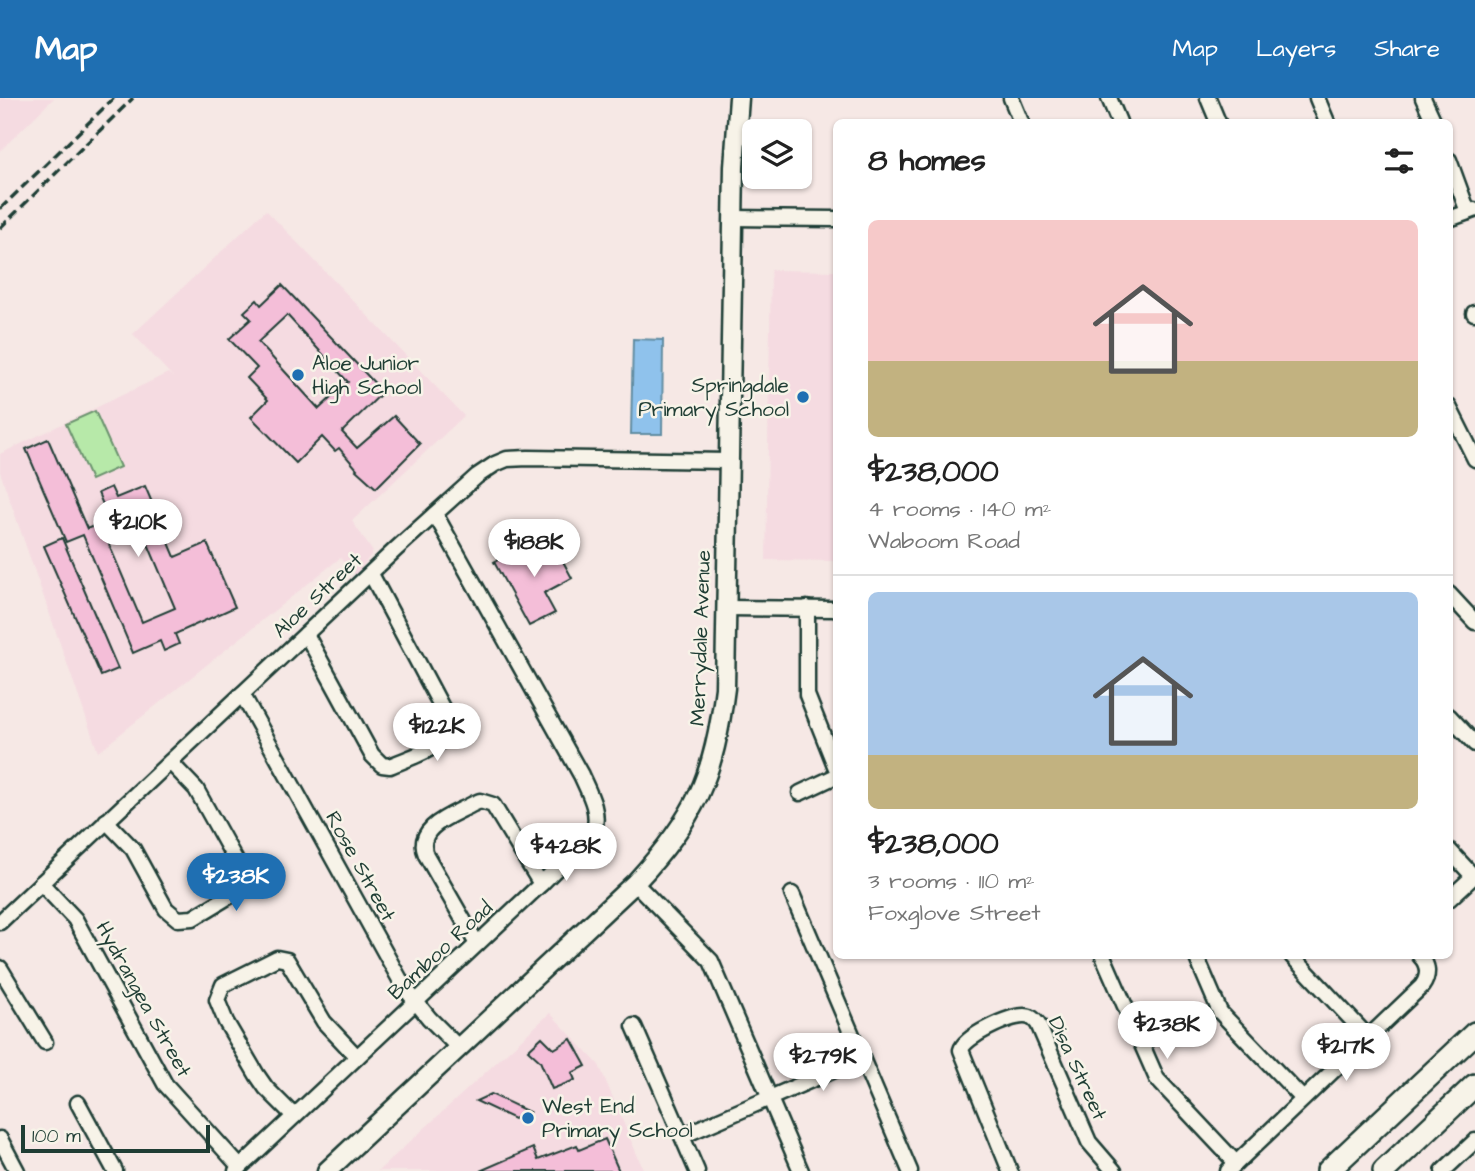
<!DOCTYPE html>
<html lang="en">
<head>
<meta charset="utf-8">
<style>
  body { margin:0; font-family:"Architects Daughter",sans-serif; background:#f2f2f2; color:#222; height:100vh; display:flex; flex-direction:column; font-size:26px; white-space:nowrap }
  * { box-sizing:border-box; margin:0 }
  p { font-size:23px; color:#767676 }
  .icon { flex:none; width:38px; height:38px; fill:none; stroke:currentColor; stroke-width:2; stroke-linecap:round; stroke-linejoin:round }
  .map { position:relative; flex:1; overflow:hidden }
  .side { position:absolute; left:833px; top:21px; width:620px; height:840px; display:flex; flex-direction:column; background:#fff; border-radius:10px; box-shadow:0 2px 5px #0004 }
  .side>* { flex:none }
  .buttons { position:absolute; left:742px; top:21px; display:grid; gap:14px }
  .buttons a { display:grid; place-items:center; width:70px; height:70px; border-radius:10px; background:#fff; box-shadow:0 2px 5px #0004; font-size:35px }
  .scale { position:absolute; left:21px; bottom:18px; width:189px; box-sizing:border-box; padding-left:7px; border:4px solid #1f3d34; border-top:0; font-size:19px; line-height:24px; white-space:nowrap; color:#1f3d34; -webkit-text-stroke:5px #f7f3e8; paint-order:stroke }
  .price { position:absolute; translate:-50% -60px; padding:0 16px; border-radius:24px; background:#fff; color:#222; font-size:23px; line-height:46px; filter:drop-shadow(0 2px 4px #0008) }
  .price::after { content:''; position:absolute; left:50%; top:42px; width:21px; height:16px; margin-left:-10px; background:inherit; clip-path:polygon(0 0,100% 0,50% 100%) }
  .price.selected { background:#1f6fb2; color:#fff }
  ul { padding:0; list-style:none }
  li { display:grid; align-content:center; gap:14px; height:371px; padding:0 35px }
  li+li { border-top:2px solid #e0e0e0 }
  li span { display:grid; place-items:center; height:217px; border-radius:10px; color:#555 }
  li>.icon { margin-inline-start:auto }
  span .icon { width:126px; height:126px; fill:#fffc; stroke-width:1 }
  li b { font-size:30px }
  h2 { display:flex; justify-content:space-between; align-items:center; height:84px; padding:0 35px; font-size:30px }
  header { display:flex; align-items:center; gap:42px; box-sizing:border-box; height:98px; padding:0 35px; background:#1f6fb2; color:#fff }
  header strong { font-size:33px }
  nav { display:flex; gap:38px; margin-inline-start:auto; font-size:24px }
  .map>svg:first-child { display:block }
</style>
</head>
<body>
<header>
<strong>Map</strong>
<nav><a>Map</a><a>Layers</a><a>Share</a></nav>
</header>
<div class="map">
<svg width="1475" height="1073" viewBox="0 0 1475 1073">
  <rect width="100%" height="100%" fill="#f6e8e5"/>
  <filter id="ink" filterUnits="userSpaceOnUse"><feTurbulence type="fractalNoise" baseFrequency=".0143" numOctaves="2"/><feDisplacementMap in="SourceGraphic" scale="14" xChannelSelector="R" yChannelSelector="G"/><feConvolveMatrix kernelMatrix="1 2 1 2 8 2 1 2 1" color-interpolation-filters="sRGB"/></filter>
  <g filter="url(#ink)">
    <g fill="#f5dbe1">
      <polygon points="0,0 54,0 0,53"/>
      <polygon points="266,112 464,318 352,423 373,454 356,477 340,460 98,654 0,374 0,356 168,275 173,279 133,236"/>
      <polygon points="771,172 836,173 836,463 766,462"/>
      <polygon points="550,915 599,967 644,1073 378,1073"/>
    </g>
    <polygon fill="#b7e9a9" stroke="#6b936e" stroke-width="2" points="95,313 120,369 91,382 66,326"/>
    <polygon fill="#8fc2ec" stroke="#628da2" stroke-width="2" points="633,241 663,242 662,336 631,336"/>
    <g fill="#f4bed8" stroke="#1f3d34" stroke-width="2" fill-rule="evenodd">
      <path d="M282,187L383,294L342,334L357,350L394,318L420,346L376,390L356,372L357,371L339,350L335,353L322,339L296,365L251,319L268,302L247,280L257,270L229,241L251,221L244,214L257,202L261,207ZM287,217L348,284L319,311L258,244Z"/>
      <polygon points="48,341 87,431 100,425 142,524 175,510 135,415 111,425 98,395 111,389 116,400 145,388 175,459 207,445 235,509 175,536 179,546 164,553 160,543 133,555 83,437 66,444 26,351"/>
      <polygon points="62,440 118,571 101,578 44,448"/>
      <polygon points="551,441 572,480 544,495 555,515 529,528 494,464 520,450 523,456"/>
      <polygon points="542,939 554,951 571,941 586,968 572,975 575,982 552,991 540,963 528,952"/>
      <polygon points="491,996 529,1014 514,1021 476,1003"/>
      <polygon points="605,1041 619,1073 480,1073 533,1050 538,1062 577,1047 579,1052"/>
    </g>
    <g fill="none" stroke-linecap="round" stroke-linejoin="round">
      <defs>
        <g id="minor">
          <polyline points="1011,0 1021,24"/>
          <polyline points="1109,0 1119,24"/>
          <polyline points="1208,0 1218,24"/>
          <polyline points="1317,0 1327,24"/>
          <polyline points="1423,0 1434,24"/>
          <polyline points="1449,62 1468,114"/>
          <polyline points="733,120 836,121"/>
          <polyline points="1449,121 1474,112"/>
          <polyline points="1474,215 1475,215"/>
          <polyline points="1449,309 1475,361"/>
          <polyline points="1449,496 1475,524"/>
          <polyline points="727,510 836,511"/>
          <polyline points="807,510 807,597 836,670"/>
          <path d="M306,536L372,657L382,667L390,668C412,658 454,649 447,619L371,476"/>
          <polyline points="242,596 404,889 429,920 459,950"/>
          <polyline points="1449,618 1475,646"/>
          <polyline points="800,695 836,678"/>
          <polyline points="106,723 133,751 166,811 178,821 193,820 241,791 243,785 241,772 196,691 170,664"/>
          <polyline points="1449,752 1473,778"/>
          <polyline points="41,785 75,821 165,986 240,1069"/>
          <polyline points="635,785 711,863 801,1073"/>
          <polyline points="792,796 910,1073"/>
          <polyline points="1449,801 1475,777"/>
          <polyline points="0,824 396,451 477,378 495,366 507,361 528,360 729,363"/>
          <path d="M477,846L426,757C414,729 453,717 473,706L480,703L493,707L541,786"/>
          <polyline points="1103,858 1157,981 1236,1065"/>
          <polyline points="1196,858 1220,914 1303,1001"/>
          <polyline points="1292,858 1368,939"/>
          <polyline points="0,870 45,944"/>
          <polyline points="634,928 697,1073"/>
          <polyline points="78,1005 115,1073"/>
          <polyline points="294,1018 266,990 257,977 226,924 217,902 223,887 277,860 287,862 324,924 357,959"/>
          <polyline points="682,1038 862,960"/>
          <polyline points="0,1041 17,1073"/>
          <path d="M236,1073L541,786L594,733C600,713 589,695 581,677L435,416"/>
          <path d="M1010,1073L961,952C965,938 1009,918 1024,918C1031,918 1034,921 1038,926L1089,1044L1114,1073"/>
          <path d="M1228,1073L1422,888C1429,878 1429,867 1420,858"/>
          <polyline points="1443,1073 1475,1043"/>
        </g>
        <path id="tertiary" d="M327,1073L635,785C696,719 714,679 725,590L734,69L739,0"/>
        <g id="secondary">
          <polyline points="1328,1073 1475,935"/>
          <polyline points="1384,1073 1475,987"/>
        </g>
      </defs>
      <use href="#minor" stroke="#1f3d34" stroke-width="19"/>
      <use href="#tertiary" stroke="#1f3d34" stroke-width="23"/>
      <use href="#secondary" stroke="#1f3d34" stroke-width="26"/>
      <use href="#minor" stroke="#f7f3e8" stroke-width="14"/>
      <use href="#tertiary" stroke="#f7f3e8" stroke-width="18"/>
      <use href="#secondary" stroke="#f7f3e8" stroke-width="21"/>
      <g stroke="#1f3d34" stroke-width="3.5" stroke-dasharray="10 5" stroke-linecap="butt">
        <polyline points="0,111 114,0"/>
        <polyline points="0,130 133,0"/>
      </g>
    </g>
  </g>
  <g fill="#1f6fb2" stroke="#f7f3e8" stroke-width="2.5">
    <circle cx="298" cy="277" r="7"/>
    <circle cx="803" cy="299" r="7"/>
    <circle cx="528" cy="1020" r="7"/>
  </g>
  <g text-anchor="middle" stroke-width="5" stroke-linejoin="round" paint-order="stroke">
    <g font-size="21" fill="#1f3d34" stroke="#f7f3e8" text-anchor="start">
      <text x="312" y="272">Aloe Junior<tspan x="312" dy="24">High School</tspan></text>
      <text x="789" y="294" text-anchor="end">Springdale<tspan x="789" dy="24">Primary School</tspan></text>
      <text x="542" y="1015">West End<tspan x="542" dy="24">Primary School</tspan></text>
    </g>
    <g font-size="21" fill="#1f3d34" stroke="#f7f3e8">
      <text transform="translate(317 497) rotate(-43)" y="7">Aloe Street</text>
      <text transform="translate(700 540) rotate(-88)" y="7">Merrydale Avenue</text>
      <text transform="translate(361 768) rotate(61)" y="7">Rose Street</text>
      <text transform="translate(440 852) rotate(-43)" y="7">Bamboo Road</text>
      <text transform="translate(144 901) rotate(61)" y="7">Hydrangea Street</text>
      <text transform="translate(1078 970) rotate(65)" y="7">Disa Street</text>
    </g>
  </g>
</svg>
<div class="buttons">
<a><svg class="icon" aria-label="layers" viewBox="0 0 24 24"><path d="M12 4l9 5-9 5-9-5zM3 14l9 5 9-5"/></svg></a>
</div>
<div class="scale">100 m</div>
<b class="price" style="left:138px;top:461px">$210K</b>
<b class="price" style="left:534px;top:481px">$188K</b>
<b class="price" style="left:437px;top:665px">$122K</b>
<b class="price" style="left:566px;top:785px">$428K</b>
<b class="price selected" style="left:236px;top:815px">$238K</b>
<b class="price" style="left:1167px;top:963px">$238K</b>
<b class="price" style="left:1346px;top:985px">$217K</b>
<b class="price" style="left:823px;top:995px">$279K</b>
<section class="side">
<h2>8 homes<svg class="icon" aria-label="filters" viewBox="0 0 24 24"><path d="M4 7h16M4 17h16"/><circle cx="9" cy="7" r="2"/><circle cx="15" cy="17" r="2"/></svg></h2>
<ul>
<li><span style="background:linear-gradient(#f6c9c9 65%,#c2b280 0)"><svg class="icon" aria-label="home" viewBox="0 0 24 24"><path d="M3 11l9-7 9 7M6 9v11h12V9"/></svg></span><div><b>$238,000</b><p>4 rooms · 140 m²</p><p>Waboom Road</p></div></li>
<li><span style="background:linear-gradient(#a9c7e8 75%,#c2b280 0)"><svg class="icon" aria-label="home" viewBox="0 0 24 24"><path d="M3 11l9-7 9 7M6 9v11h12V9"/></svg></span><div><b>$238,000</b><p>3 rooms · 110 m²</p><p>Foxglove Street</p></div></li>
</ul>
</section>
</div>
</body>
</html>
